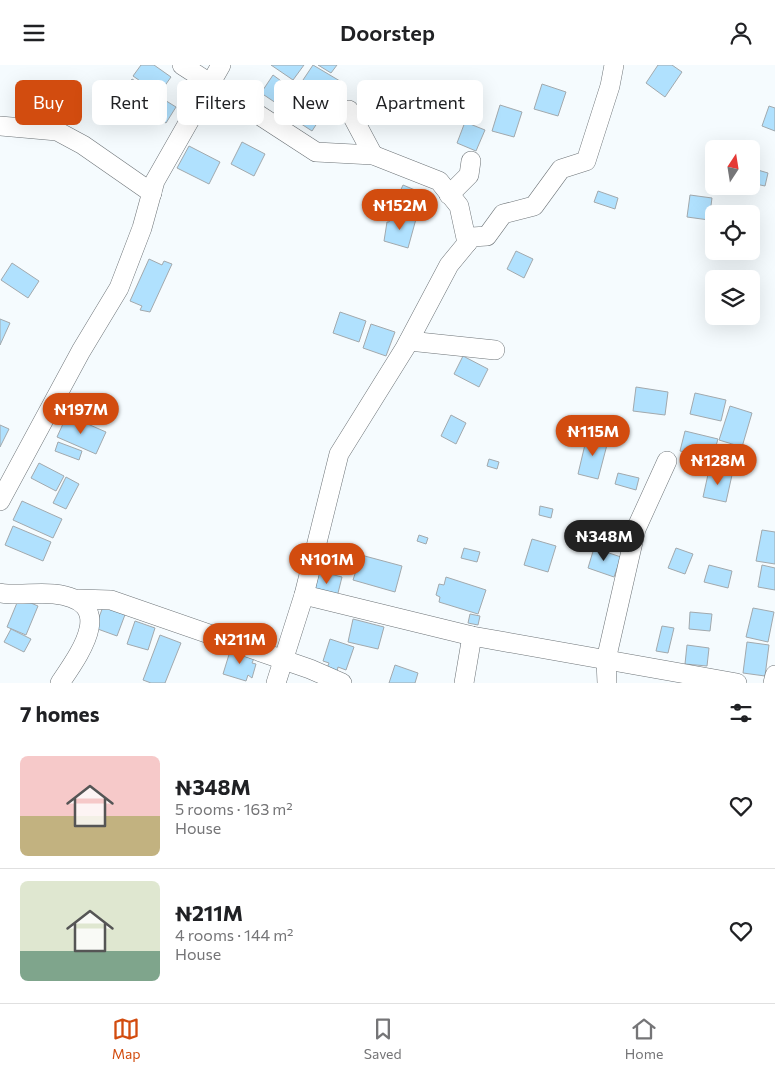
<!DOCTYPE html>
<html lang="en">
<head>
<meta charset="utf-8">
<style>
  body { margin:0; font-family:Commissioner,sans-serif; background:#f2f2f2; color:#202124; height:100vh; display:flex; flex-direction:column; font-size:19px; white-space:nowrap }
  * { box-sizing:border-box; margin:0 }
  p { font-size:16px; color:#757577 }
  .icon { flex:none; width:28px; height:28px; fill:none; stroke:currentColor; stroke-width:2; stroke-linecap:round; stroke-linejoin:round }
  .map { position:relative; height:618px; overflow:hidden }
  .details { display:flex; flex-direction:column; background:#fff; flex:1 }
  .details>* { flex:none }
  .banner { position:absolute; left:15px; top:15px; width:500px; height:45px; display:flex; gap:10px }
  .needle { width:32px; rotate:12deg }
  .fabs { position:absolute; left:705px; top:75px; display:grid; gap:10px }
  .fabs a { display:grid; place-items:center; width:55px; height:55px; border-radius:8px; background:#fff; box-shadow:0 5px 20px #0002; font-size:25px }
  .price { position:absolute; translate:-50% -42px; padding:0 11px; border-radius:18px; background:#d24c0f; color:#fff; font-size:16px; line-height:32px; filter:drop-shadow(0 1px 2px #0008) }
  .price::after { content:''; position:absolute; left:50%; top:30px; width:15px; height:11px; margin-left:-8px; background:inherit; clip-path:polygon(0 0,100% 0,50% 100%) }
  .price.on { background:#222; color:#fff }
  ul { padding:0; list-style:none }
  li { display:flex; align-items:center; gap:15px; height:125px; padding:0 20px }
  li+li { border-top:1px solid #e0e0e0 }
  li span { display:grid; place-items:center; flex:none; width:140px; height:100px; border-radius:8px; color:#555 }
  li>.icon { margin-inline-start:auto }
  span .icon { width:60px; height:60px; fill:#fffc; stroke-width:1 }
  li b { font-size:21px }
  h2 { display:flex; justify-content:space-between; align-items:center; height:60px; padding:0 20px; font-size:21px }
  .tag { padding:0 18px; border-radius:8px; background:#fff; box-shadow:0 5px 20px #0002; font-size:18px; line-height:45px }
  .tag.on { background:#d24c0f; color:#fff }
  header { display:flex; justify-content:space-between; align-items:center; height:65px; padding:0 20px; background:#fff; font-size:22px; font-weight:600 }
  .menu { display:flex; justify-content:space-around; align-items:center; height:70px; border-top:1px solid #e0e0e0; background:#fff; font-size:14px; color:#757577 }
  .menu a { display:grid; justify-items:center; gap:2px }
  .menu .on { color:#d24c0f }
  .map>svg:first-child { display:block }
</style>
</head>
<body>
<header><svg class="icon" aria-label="menu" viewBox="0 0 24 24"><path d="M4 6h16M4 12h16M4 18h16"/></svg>Doorstep<svg class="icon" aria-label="person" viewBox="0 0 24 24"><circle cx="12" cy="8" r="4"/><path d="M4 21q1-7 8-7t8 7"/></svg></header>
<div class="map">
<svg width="775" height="618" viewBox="0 0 775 618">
  <rect width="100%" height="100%" fill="#f5fbfe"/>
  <g fill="#b0e1fe" stroke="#a2a9ad">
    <polygon points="141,0 154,0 171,12 159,29 133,11"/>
    <polygon points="271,0 304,0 293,15"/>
    <polygon points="313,0 345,19 333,38 301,18"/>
    <polygon points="318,0 337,0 331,8"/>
    <polygon points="658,0 672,0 682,7 665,32 646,18"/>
    <polygon points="273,10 288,21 276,38 261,28"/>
    <polygon points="132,14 152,26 136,53 115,41"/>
    <polygon points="542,19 566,27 558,51 534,44"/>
    <polygon points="304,28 327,43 312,66 289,51"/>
    <polygon points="155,29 176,42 166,58 145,45"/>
    <polygon points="500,40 522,47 514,72 492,66"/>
    <polygon points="769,41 775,43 775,66 762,61"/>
    <polygon points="465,57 485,65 476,86 457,78"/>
    <polygon points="242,77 265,89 254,111 231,99"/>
    <polygon points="189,81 220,97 209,119 177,103"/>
    <polygon points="751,103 768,108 765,121 751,118"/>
    <polygon points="403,120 427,130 418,151 394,140"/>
    <polygon points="598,126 618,133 615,144 594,137"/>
    <polygon points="690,130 712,133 709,155 687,152"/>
    <polygon points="401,149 416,154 408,183 384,176 387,157 389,157 390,154 399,157"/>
    <polygon points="516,186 533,194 524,213 507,204"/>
    <polygon points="149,194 162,200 164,196 172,199 150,247 140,245 142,241 130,236"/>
    <polygon points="12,198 39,216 28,233 1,215"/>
    <polygon points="340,247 366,256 359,277 333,268"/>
    <polygon points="0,254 10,258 0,280"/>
    <polygon points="371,259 395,267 386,291 363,283"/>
    <polygon points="463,291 488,304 479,322 454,309"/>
    <polygon points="636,322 668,327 665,350 633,346"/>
    <polygon points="695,328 726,335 721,356 690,349"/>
    <polygon points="730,341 752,348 742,382 719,375"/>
    <polygon points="67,350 106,367 96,389 57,372"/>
    <polygon points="451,350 466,358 456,379 441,371"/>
    <polygon points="0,360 9,364 0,382"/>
    <polygon points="685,366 718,374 712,394 680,386"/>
    <polygon points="587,371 608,376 598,414 578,409"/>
    <polygon points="58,377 82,386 79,395 55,386"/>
    <polygon points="489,394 499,397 497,404 487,401"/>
    <polygon points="39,398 64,411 56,426 31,413"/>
    <polygon points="709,405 732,410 726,437 703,432"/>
    <polygon points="618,408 639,413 636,425 615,419"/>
    <polygon points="66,412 79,419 66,444 53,438"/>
    <polygon points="22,436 62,454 53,473 13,455"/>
    <polygon points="540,441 553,444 551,453 539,450"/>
    <polygon points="13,461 51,477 43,496 5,480"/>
    <polygon points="762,465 775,467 775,499 756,496"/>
    <polygon points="419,470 428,473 426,479 417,476"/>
    <polygon points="532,474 556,481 548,507 524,500"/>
    <polygon points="464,483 480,487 477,497 461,493"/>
    <polygon points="594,483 621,492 614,512 588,503"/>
    <polygon points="676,483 693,489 685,509 668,503"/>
    <polygon points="361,490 402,501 395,527 353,515"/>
    <polygon points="709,500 732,506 728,523 704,517"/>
    <polygon points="762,500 775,503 775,525 758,522"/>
    <polygon points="318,506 342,512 337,532 312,529"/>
    <polygon points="446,512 486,525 478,549 439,537 440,532 436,530 439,519 444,520"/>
    <polygon points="19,533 38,541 26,570 7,562"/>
    <polygon points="104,539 126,547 117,571 95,563"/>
    <polygon points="753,543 774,547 768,577 746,572"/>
    <polygon points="690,547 712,549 710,566 689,564"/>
    <polygon points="470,549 480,551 478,560 468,558"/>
    <polygon points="353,554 384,562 378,584 348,577"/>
    <polygon points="135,556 155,563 148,585 127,579"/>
    <polygon points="662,561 674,563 668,588 656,586"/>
    <polygon points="11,564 31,574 24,587 4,577"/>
    <polygon points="160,570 181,578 165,618 151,618 143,615"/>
    <polygon points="330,574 354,582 346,605 338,602 337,607 327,603 329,598 323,596"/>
    <polygon points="747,577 769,580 765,611 743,608"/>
    <polygon points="687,580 709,583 707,601 685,599"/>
    <polygon points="231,583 255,591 252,598 256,599 252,613 248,610 246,616 223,609"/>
    <polygon points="395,600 418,608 415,618 389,618"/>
  </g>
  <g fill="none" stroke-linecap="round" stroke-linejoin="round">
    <defs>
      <g id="minor">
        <polyline points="182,0 316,87 373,90 439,116 459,141 467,178"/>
        <polyline points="349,45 373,90"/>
        <polyline points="0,61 57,66 83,80 152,128"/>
        <polyline points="449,130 469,110 471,96"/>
        <polyline points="409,276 495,285"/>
        <polyline points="0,436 81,286 119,223 142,163 155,116 221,0"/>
        <path d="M0,528C18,531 36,527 54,529C118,536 81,587 60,618"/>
        <polyline points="304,530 339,389 405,283 449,200 472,172 487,171 503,149 534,141 561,104 586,96 610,21 614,0"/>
        <polyline points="78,534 111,535 310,604 342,618"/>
        <polyline points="276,618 304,530 472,571 737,618"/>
        <polyline points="464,618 472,571"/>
        <polyline points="607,618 606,595 636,464 667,396"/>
        <polyline points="773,618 775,610"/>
      </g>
    </defs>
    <use href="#minor" stroke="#6d7377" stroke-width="20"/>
    <use href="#minor" stroke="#fff" stroke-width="19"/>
  </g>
</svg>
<div class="fabs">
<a><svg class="needle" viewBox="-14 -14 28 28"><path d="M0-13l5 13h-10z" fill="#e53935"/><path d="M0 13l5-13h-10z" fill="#757577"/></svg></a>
<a><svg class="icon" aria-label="locate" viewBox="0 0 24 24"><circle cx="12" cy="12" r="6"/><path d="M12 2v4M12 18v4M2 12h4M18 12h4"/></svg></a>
<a><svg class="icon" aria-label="layers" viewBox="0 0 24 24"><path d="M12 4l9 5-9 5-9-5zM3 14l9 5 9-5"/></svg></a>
</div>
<b class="price" style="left:400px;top:166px">₦152M</b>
<b class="price" style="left:81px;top:370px">₦197M</b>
<b class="price" style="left:593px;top:392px">₦115M</b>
<b class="price" style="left:718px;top:421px">₦128M</b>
<b class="price on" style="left:604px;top:497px">₦348M</b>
<b class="price" style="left:327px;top:520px">₦101M</b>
<b class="price" style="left:240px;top:600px">₦211M</b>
<div class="banner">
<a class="tag on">Buy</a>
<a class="tag">Rent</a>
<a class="tag">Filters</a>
<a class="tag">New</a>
<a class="tag">Apartment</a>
</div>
</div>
<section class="details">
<h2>7 homes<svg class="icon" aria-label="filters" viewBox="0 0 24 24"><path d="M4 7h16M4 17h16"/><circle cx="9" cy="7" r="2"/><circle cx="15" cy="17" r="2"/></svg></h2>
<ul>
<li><span style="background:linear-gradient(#f6c9c9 60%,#c2b280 0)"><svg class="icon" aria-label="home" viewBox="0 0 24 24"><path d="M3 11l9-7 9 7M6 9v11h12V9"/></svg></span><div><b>₦348M</b><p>5 rooms · 163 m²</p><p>House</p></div><svg class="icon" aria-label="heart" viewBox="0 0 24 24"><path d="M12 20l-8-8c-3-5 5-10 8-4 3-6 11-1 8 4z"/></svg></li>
<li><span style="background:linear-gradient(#dfe7d0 70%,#7fa58c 0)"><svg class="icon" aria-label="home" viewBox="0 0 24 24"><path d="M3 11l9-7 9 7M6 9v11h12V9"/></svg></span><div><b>₦211M</b><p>4 rooms · 144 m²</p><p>House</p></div><svg class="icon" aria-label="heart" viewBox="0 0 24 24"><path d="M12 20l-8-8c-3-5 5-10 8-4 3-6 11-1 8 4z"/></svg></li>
</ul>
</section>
<nav class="menu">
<a class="on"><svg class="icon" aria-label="map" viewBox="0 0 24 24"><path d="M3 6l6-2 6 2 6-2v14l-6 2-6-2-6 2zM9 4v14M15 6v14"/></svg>Map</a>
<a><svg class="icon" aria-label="saved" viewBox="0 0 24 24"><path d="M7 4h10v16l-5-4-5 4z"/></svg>Saved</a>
<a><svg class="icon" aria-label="home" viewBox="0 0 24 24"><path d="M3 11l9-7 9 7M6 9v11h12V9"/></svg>Home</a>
</nav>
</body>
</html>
